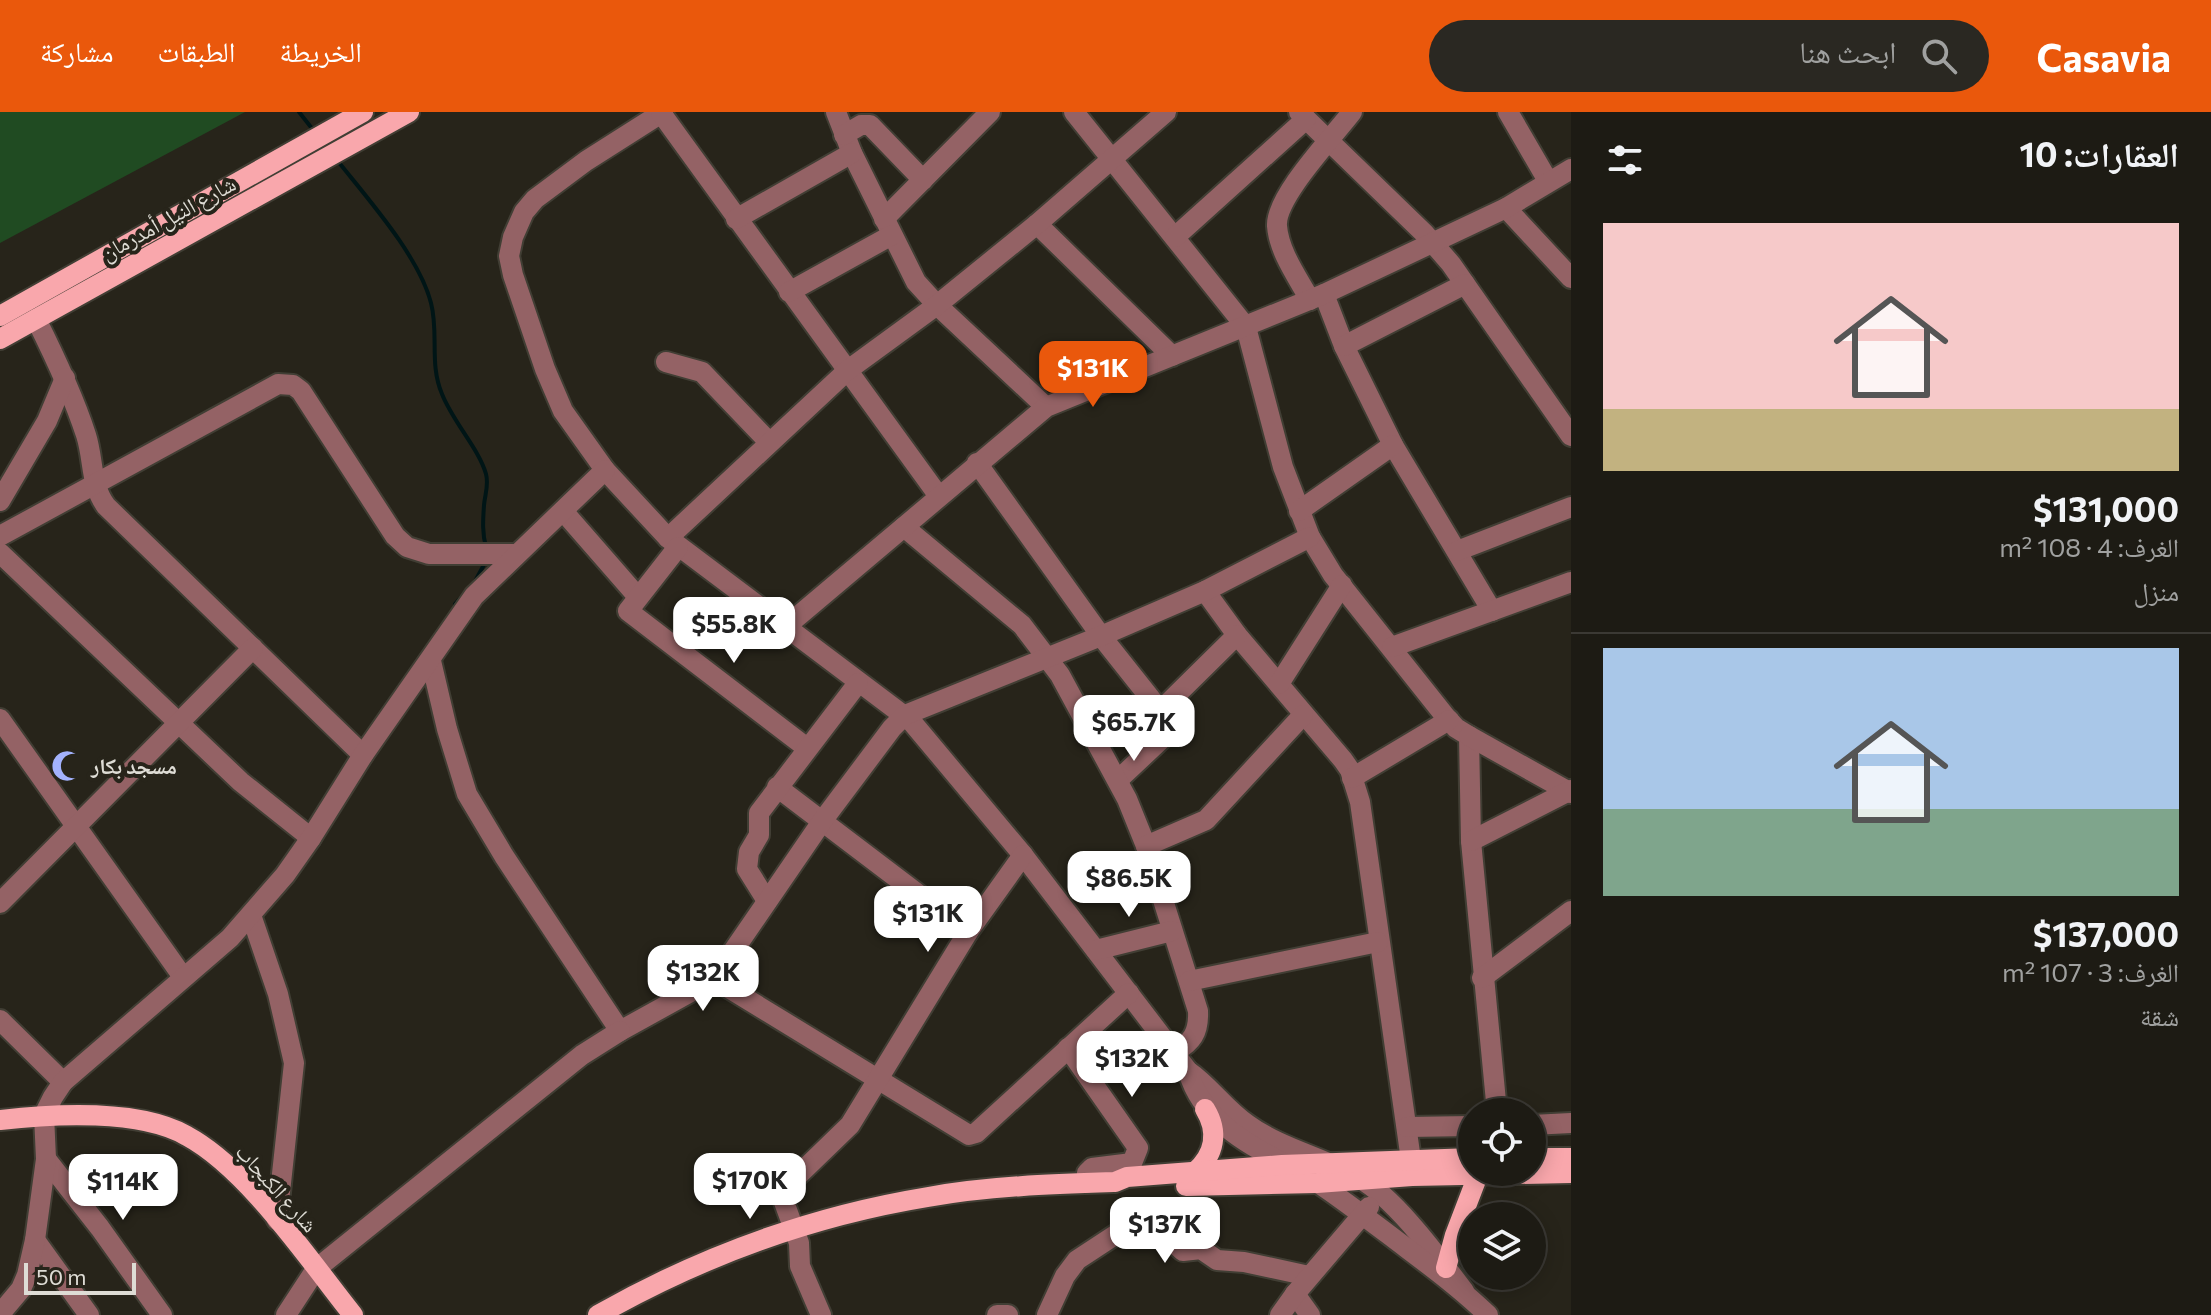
<!DOCTYPE html>
<html lang="ar">
<head>
<meta charset="utf-8">
<style>
  body { margin:0; font-family:Commissioner,"Noto Naskh Arabic",sans-serif; background:#2a2822; color:#f1f3f6; direction:rtl; height:100vh; display:flex; flex-direction:column; font-size:30px; white-space:nowrap }
  * { box-sizing:border-box; margin:0 }
  p { font-size:26px; color:#a0a1a0 }
  .icon { flex:none; width:44px; height:44px; fill:none; stroke:currentColor; stroke-width:2; stroke-linecap:round; stroke-linejoin:round }
  .map { position:relative; flex:1; overflow:hidden; direction:ltr }
  .drawer { display:flex; flex-direction:column; background:#1d1b14; width:640px }
  .drawer>* { flex:none }
  .fabs { position:absolute; left:1458px; top:986px; display:grid; gap:16px }
  .fabs a { display:grid; place-items:center; width:88px; height:88px; border-radius:50%; background:#1d1b14; box-shadow:0 4px 20px #0003,0 0 0 2px #3b3934; font-size:40px }
  .scale { position:absolute; left:24px; bottom:20px; width:112px; box-sizing:border-box; padding-left:8px; border:4px solid #dedcd5; border-top:0; font-size:22px; line-height:28px; white-space:nowrap; color:#dedcd5; -webkit-text-stroke:6px #27241a; paint-order:stroke }
  .price { position:absolute; translate:-50% -68px; padding:0 18px; border-radius:16px; background:#fff; color:#222; font-size:26px; line-height:52px; filter:drop-shadow(0 2px 4px #0008) }
  .price::after { content:''; position:absolute; left:50%; top:48px; width:24px; height:18px; margin-left:-12px; background:inherit; clip-path:polygon(0 0,100% 0,50% 100%) }
  .price.on { background:#ea580c; color:#fff }
  ul { padding:0; list-style:none }
  li { display:grid; align-content:center; gap:16px; height:424px; padding:0 32px }
  li+li { border-top:2px solid #3b3934 }
  li span { display:grid; place-items:center; height:248px; border-radius:0px; color:#555 }
  li>.icon { margin-inline-start:auto }
  span .icon { width:144px; height:144px; fill:#fffc; stroke-width:1 }
  li b { font-size:34px }
  h2 { display:flex; justify-content:space-between; align-items:center; height:96px; padding:0 32px; font-size:34px }
  header { display:flex; align-items:center; gap:48px; box-sizing:border-box; height:112px; padding:0 40px; background:#ea580c; color:#fff }
  header strong { font-size:38px }
  nav { display:flex; gap:44px; margin-inline-start:auto; font-size:28px }
  .search { width:560px; height:72px; background:#2a2822; display:flex; align-items:center; gap:20px; box-sizing:border-box; padding:0 28px; border-radius:44px; color:#a0a1a0; font-size:30px }
  main { display:flex; flex:1; min-height:0 }
  .map>svg:first-child { display:block }
</style>
</head>
<body>
<header>
<strong>Casavia</strong>
<div class="search"><svg class="icon" aria-label="search" viewBox="0 0 24 24"><circle cx="10" cy="10" r="6"/><path d="M15 15l6 6"/></svg>ابحث هنا</div>
<nav><a>الخريطة</a><a>الطبقات</a><a>مشاركة</a></nav>
</header>
<main>
<section class="drawer">
<h2>العقارات: 10<svg class="icon" aria-label="filters" viewBox="0 0 24 24"><path d="M4 7h16M4 17h16"/><circle cx="9" cy="7" r="2"/><circle cx="15" cy="17" r="2"/></svg></h2>
<ul>
<li><span style="background:linear-gradient(#f6c9c9 75%,#c2b280 0)"><svg class="icon" aria-label="home" viewBox="0 0 24 24"><path d="M3 11l9-7 9 7M6 9v11h12V9"/></svg></span><div><b>$131,000</b><p>الغرف: 4 · 108 m²</p><p>منزل</p></div></li>
<li><span style="background:linear-gradient(#a9c7e8 65%,#7fa58c 0)"><svg class="icon" aria-label="home" viewBox="0 0 24 24"><path d="M3 11l9-7 9 7M6 9v11h12V9"/></svg></span><div><b>$137,000</b><p>الغرف: 3 · 107 m²</p><p>شقة</p></div></li>
</ul>
</section>
<div class="map">
<svg width="1571" height="1203" viewBox="0 0 1571 1203">
  <rect width="100%" height="100%" fill="#27241a"/>
  <polygon fill="#204b22" points="0,0 245,0 0,131"/>
  <g fill="none" stroke-linecap="round" stroke-linejoin="round">
    <g stroke="#001516" stroke-width="4">
      <polyline points="299,0 314,19"/>
      <path d="M337,48C367,86 419,144 431,191C439,221 429,252 442,282C453,310 479,337 486,362C489,373 485,382 484,393C483,408 482,421 486,435"/>
      <polyline points="473,473 486,449"/>
      <polyline points="455,492 464,482"/>
    </g>
    <defs>
      <g id="minor">
        <path d="M663,0L586,49L535,87L524,100L513,125L509,144L513,163L545,257L563,299L605,358L668,426L911,609L1023,743L1188,959C1210,974 1225,997 1247,1012C1281,1037 1323,1045 1359,1066C1395,1086 1438,1145 1464,1179"/>
        <polyline points="836,0 852,41 916,170 937,193 1046,295"/>
        <polyline points="1074,0 1246,215 1283,355 1310,425 1333,463 1445,604 1456,616 1469,624 1471,729 1497,1000"/>
        <polyline points="1299,0 1425,122 1451,152 1571,324"/>
        <polyline points="1508,0 1548,69"/>
        <polyline points="661,1 938,383"/>
        <polyline points="844,23 861,13 870,13 923,68"/>
        <polyline points="1506,96 1571,166"/>
        <polyline points="736,107 852,41"/>
        <polyline points="884,107 990,0"/>
        <polyline points="1037,112 1172,244"/>
        <polyline points="1175,125 1306,7"/>
        <polyline points="789,180 892,123"/>
        <polyline points="1324,182 1344,234 1393,333 1492,499"/>
        <path d="M1310,188C1298,166 1279,140 1277,114C1275,85 1333,25 1352,0"/>
        <path d="M36,207C55,245 73,283 86,323C94,348 90,372 106,394L363,643"/>
        <polyline points="1344,234 1465,172"/>
        <polyline points="666,250 702,260 769,330"/>
        <polyline points="977,351 1101,524 1170,611 1169,620 1118,668"/>
        <polyline points="0,389 47,309 65,266"/>
        <polyline points="563,399 638,485"/>
        <polyline points="1299,399 1393,333"/>
        <path d="M904,415L1022,513L1060,563L1127,687L1146,734L1198,899C1199,921 1192,930 1174,941"/>
        <polyline points="0,424 278,272 293,273 301,279 395,424 407,435 429,442 514,442"/>
        <polyline points="668,426 848,258 937,193 1037,112 1166,0"/>
        <polyline points="678,435 628,499 807,636"/>
        <polyline points="1457,439 1571,395"/>
        <polyline points="0,441 241,670 311,726"/>
        <polyline points="1205,479 1237,523 1343,648 1350,658 1360,690 1411,1048"/>
        <polyline points="784,516 1046,295 1324,182 1506,96 1571,57"/>
        <polyline points="1392,535 1571,470"/>
        <polyline points="431,549 447,617 467,682 504,744 620,919 714,867 969,1023 976,1021 1129,881"/>
        <polyline points="1279,572 1342,473"/>
        <polyline points="1161,598 1237,523"/>
        <polyline points="0,607 183,865"/>
        <polyline points="1469,624 1571,681"/>
        <polyline points="1352,666 1449,608"/>
        <polyline points="777,675 968,820"/>
        <polyline points="1471,729 1571,678"/>
        <polyline points="1146,734 1206,708 1303,603"/>
        <polyline points="767,789 747,757 749,740 759,723 759,701 858,571"/>
        <polyline points="0,791 253,536"/>
        <polyline points="251,803 278,882 294,951 277,1108"/>
        <polyline points="1096,838 1172,819"/>
        <polyline points="1482,866 1571,799"/>
        <polyline points="714,867 823,708 892,616 905,603 1101,524 1205,479 1310,425"/>
        <polyline points="1189,869 1378,830"/>
        <polyline points="0,908 63,970"/>
        <polyline points="1068,936 1138,1036 1132,1051 1092,1056 1087,1061 1086,1071"/>
        <path d="M1188,959C1206,1021 1269,1040 1318,1071C1342,1087 1365,1105 1388,1122C1422,1148 1457,1173 1488,1203"/>
        <polyline points="1532,1013 1571,1011"/>
        <polyline points="1407,1015 1472,1014"/>
        <polyline points="46,1047 100,1116 162,1203"/>
        <polyline points="35,1128 89,1203"/>
        <polyline points="1295,1182 1310,1203"/>
        <polyline points="0,1202 21,1177 27,1163 35,1128 46,1047 44,1003 53,985 63,970 230,826 285,763 311,726 363,643 474,484 605,358"/>
        <polyline points="286,1203 316,1157 582,943 620,919"/>
        <polyline points="821,1203 800,1154 799,1131 784,1090 786,1075 850,1013 968,820 1023,743"/>
        <polyline points="997,1203 1008,1203"/>
        <polyline points="1047,1203 1065,1164 1077,1148 1144,1104 1183,1139 1201,1137 1217,1148 1244,1150 1309,1164"/>
        <polyline points="1280,1203 1295,1182 1369,1095"/>
      </g>
      <g id="major">
        <polyline points="0,204 363,0"/>
        <polyline points="0,227 409,0"/>
        <path d="M0,1008C53,1002 140,997 187,1024C248,1057 309,1148 353,1203"/>
        <polyline points="1532,1046 1571,1046"/>
        <path d="M1195,1060C1215,1042 1219,1020 1205,997"/>
        <polyline points="1186,1074 1317,1071 1412,1064 1571,1061"/>
        <polyline points="1446,1156 1455,1123 1478,1063"/>
        <path d="M598,1203C700,1145 812,1104 928,1085C989,1074 1053,1072 1115,1070L1127,1065L1282,1053L1472,1046"/>
      </g>
    </defs>
    <use href="#minor" stroke="#413e34" stroke-width="24"/>
    <use href="#major" stroke="#413e34" stroke-width="24"/>
    <use href="#minor" stroke="#946265" stroke-width="20"/>
    <use href="#major" stroke="#f9a7ac" stroke-width="20"/>
  </g>
  <defs>
    <symbol id="mosque-bare" viewBox="-9 -9 18 18"><path d="M3.5-4.9A6 6 0 1 0 3.5 4.9A5 5 0 1 1 3.5-4.9Z" fill="#a3b2fd" stroke="#27241a" stroke-width="2.5" paint-order="stroke"/></symbol>
  </defs>
  <g fill-rule="evenodd">
    <use href="#mosque-bare" x="45" y="632" width="44" height="44"/>
  </g>
  <g text-anchor="middle" stroke-width="8" stroke-linejoin="round" paint-order="stroke">
    <g font-size="22" fill="#dedcd5" stroke="#27241a">
      <text transform="translate(168 106) rotate(-29)" y="8">شارع النيل أمدرمان</text>
      <text transform="translate(277 1076) rotate(48)" y="8">شارع الكبجاب</text>
    </g>
    <g font-size="22" font-weight="bold" fill="#dedcd5" stroke="#27241a" text-anchor="start">
      <text x="91" y="662">مسجد بكار</text>
    </g>
  </g>
</svg>
<div class="fabs">
<a><svg class="icon" aria-label="locate" viewBox="0 0 24 24"><circle cx="12" cy="12" r="6"/><path d="M12 2v4M12 18v4M2 12h4M18 12h4"/></svg></a>
<a><svg class="icon" aria-label="layers" viewBox="0 0 24 24"><path d="M12 4l9 5-9 5-9-5zM3 14l9 5 9-5"/></svg></a>
</div>
<div class="scale">50 m</div>
<b class="price on" style="left:1093px;top:297px">$131K</b>
<b class="price" style="left:734px;top:553px">$55.8K</b>
<b class="price" style="left:1134px;top:651px">$65.7K</b>
<b class="price" style="left:1129px;top:807px">$86.5K</b>
<b class="price" style="left:928px;top:842px">$131K</b>
<b class="price" style="left:703px;top:901px">$132K</b>
<b class="price" style="left:1132px;top:987px">$132K</b>
<b class="price" style="left:750px;top:1109px">$170K</b>
<b class="price" style="left:123px;top:1110px">$114K</b>
<b class="price" style="left:1165px;top:1153px">$137K</b>
</div>
</main>
</body>
</html>
